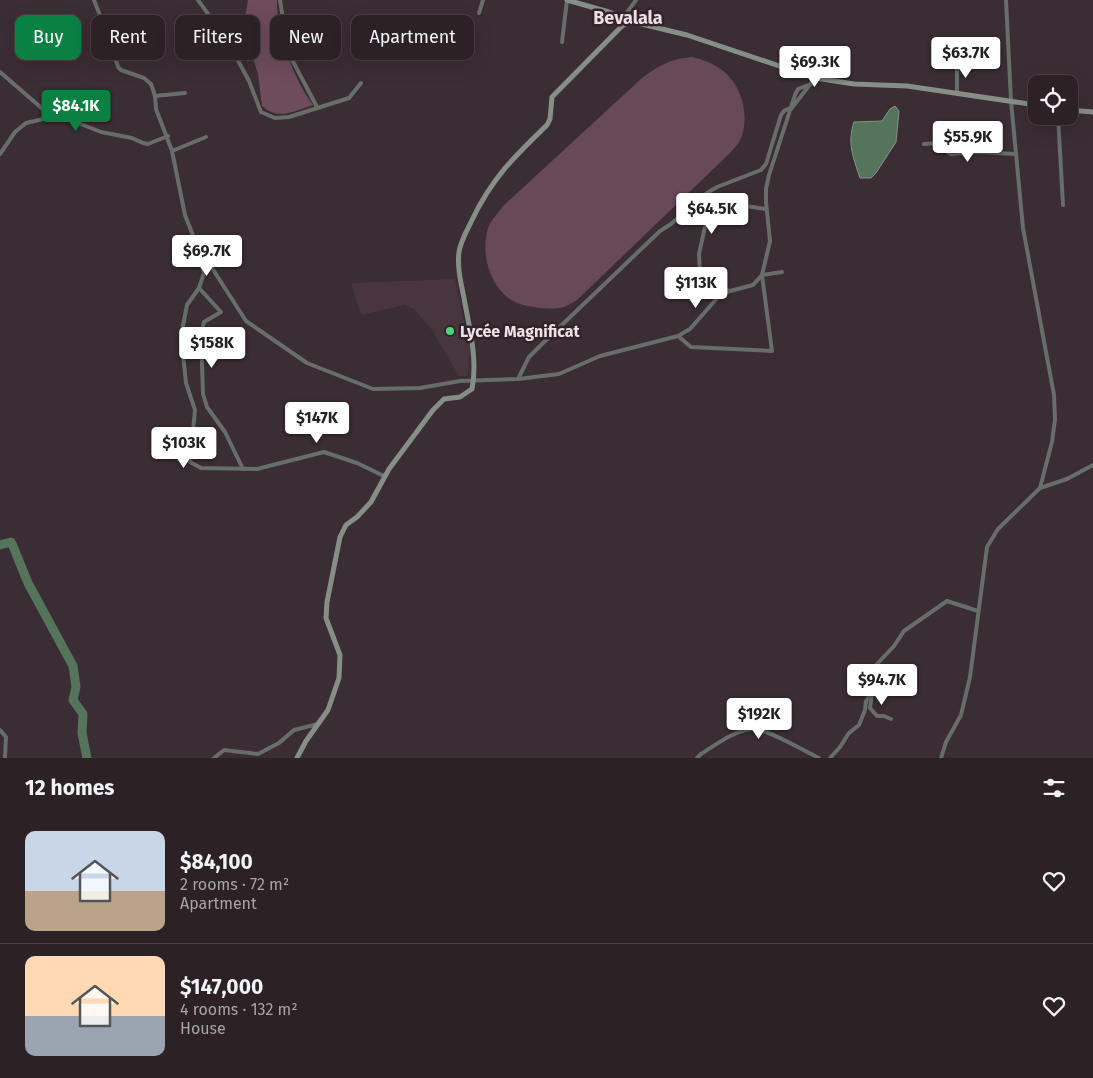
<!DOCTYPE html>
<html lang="en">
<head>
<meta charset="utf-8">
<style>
  body { margin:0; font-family:"Fira Sans",sans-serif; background:#382f32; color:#f1f3f6; height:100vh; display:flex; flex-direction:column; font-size:19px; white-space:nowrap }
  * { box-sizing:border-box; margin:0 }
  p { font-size:16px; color:#a6a4a7 }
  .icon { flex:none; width:28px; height:28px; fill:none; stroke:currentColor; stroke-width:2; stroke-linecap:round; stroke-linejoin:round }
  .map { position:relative; height:758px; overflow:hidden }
  .panel { display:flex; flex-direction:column; background:#2c2226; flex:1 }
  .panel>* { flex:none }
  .guide { position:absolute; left:15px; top:15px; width:500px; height:45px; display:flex; gap:10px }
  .fabs { position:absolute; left:1028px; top:75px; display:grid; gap:10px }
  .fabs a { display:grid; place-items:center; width:50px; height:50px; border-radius:10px; background:#2c2226; box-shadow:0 5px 20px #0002,0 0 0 1px #483f43; font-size:25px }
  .price { position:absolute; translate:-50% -42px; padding:0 11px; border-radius:5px; background:#fff; color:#222; font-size:16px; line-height:32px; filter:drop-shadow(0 1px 2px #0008) }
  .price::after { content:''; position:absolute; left:50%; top:30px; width:15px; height:11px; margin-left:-8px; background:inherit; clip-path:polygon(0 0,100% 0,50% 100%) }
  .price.on { background:#0b8043; color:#fff }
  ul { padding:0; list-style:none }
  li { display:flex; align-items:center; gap:15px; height:125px; padding:0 25px }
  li+li { border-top:1px solid #483f43 }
  li span { display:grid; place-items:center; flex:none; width:140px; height:100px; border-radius:10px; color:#555 }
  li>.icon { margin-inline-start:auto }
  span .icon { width:60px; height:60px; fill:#fffc; stroke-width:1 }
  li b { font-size:21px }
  h2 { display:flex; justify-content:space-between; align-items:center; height:60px; padding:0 25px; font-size:21px }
  .chip { padding:0 18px; border-radius:10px; background:#2c2226; box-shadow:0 5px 20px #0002,0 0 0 1px #483f43; font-size:18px; line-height:45px }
  .chip.on { background:#0b8043; color:#fff }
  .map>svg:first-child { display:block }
</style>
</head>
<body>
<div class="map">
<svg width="1093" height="758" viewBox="0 0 1093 758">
  <rect width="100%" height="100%" fill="#3a2d33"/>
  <polygon fill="#48353d" points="455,279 470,351 468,374 466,376 459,376 430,327 414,309 404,305 361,315 352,287 352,283"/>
  <path fill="#684957" d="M692,57C699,59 708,61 714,65C739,78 750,109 742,136C740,142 735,147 731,152L577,300C572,303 566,307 560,308C549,310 525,307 515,302C490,290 480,253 488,228C491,220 498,213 503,206L642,78C660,65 670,59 692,57Z"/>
  <path fill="#6e4c5b" d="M248,0H277C276,32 294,80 313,105C294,111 279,121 262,106L258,74L249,45L245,18Z"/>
  <path fill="#55745c" stroke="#839586" d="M895,106L899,111L896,142L876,173L871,178H860C853,157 847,143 854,122L882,121L890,109Z"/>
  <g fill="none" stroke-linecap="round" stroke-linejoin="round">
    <polyline stroke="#55745c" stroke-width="9" points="0,545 11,542 13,546 28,583 73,666 76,687 73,700 83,714 82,733 87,758"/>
    <g stroke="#676d68" stroke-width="4">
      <polyline points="94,0 111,44 118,67 121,70 144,78 151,84 155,96 156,109 172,151 185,215 196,243 246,321 307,363 373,389 420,388 460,381 518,379 559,374 600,356 678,336 690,329 719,296 730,291 753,285 762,275 770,241 766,202 766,189 769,175 795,95 798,89 811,84"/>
      <polyline points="198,0 227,40 249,81 261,112 275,118 289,117 349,98 361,83"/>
      <polyline points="280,0 288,52 317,107"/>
      <polyline points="479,13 483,0"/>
      <polyline points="623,18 636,0"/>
      <polyline points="562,42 567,0"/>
      <polyline points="0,72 52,117 63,117 101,132 132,138 143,143 148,144 168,136"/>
      <polyline points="957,93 957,64"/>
      <polyline points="155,96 185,93"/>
      <polyline points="791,109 815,78"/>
      <polyline points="1058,116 1063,205"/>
      <polyline points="924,144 938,143 942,145 946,151 951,154 976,152 1016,154"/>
      <polyline points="172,151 206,137"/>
      <polyline points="0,154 15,132 26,123 52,117"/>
      <polyline points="197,247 204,273 199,288 187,305 181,336 186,383 195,410 190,462 201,468 257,469 324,452 357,463 384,476"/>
      <polyline points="199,288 221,312 204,322 201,334 203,394 207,407 225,432 243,469"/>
      <polyline points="730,291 711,285 700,273 699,254 705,227 717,212 732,204 766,209"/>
      <polyline points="678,336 691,347 772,351 762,275 782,272"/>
      <polyline points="518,379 529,357 542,344 660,231 671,224 707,193 717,187 761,170 766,164 781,115 784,111 790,108"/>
      <polyline points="1040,488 1067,479 1093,465"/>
      <polyline points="872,693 870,708 877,716 884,716 891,719"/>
      <polyline points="0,730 6,737 5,758"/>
      <polyline points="214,758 224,750 258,754 279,743 294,730 318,724"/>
      <path d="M697,758L701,754C717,744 733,731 752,729C764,727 806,752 819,758"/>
      <polyline points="830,758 840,747 849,733 859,725 865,710 866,701 872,692 877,678 877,664 894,646 904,631 947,601 978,611"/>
      <polyline points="941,758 946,742 961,715 970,677 987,547 998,529 1040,488 1052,442 1055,419 1054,395 1023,228 1011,101 1006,0"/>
    </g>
    <g stroke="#858e87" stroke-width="5">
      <polyline points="567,0 609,12 629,21 687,35 815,78 854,84 907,86 1036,105"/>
      <polyline points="1069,110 1093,112"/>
      <path d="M297,758L306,741L328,710L339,678L340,655L326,618L327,602L340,537L346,525L357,517L371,502L389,469L433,410L444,399L460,397L472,389C478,359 469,327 464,298C461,283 457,267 459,252C461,240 467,231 472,220C492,178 514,157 547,125L550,119L552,97L621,27L629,21"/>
    </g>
  </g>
  <circle fill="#47d779" stroke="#302329" stroke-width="2" cx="450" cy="331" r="5"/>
  <g text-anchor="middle" stroke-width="5" stroke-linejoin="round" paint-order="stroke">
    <g font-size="16" font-weight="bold" fill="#ede3e7" stroke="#302329" text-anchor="start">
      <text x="460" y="337">Lycée Magnificat</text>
    </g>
    <g font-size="18" font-weight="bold" fill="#efdde4" stroke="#302329">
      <text x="628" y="24">Bevalala</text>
    </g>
  </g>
</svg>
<div class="fabs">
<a><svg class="icon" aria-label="locate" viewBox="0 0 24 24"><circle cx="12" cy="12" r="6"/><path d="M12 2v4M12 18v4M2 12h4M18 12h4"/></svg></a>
</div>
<b class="price" style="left:966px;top:79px">$63.7K</b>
<b class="price" style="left:815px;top:88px">$69.3K</b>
<b class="price on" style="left:76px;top:132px">$84.1K</b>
<b class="price" style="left:968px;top:163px">$55.9K</b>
<b class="price" style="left:712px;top:235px">$64.5K</b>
<b class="price" style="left:207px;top:277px">$69.7K</b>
<b class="price" style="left:696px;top:309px">$113K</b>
<b class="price" style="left:212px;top:369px">$158K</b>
<b class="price" style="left:317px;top:444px">$147K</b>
<b class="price" style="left:184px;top:469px">$103K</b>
<b class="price" style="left:882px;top:706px">$94.7K</b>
<b class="price" style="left:759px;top:740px">$192K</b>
<div class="guide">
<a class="chip on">Buy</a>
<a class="chip">Rent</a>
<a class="chip">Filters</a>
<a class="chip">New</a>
<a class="chip">Apartment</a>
</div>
</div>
<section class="panel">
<h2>12 homes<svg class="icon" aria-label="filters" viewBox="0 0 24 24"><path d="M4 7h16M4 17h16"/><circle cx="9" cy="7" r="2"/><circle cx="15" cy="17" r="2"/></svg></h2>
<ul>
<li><span style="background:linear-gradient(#c9d6e8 60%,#b9a48a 0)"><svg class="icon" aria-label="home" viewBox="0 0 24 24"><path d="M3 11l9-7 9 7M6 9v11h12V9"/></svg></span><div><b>$84,100</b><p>2 rooms · 72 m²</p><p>Apartment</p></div><svg class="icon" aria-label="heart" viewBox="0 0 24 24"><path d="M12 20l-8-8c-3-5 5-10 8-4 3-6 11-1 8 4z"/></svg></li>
<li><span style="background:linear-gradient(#ffd9b3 60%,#9aa5b1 0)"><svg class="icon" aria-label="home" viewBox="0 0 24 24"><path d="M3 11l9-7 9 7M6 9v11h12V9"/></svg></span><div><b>$147,000</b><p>4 rooms · 132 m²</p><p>House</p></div><svg class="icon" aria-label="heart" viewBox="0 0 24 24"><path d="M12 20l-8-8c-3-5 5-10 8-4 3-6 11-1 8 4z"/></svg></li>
</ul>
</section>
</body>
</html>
